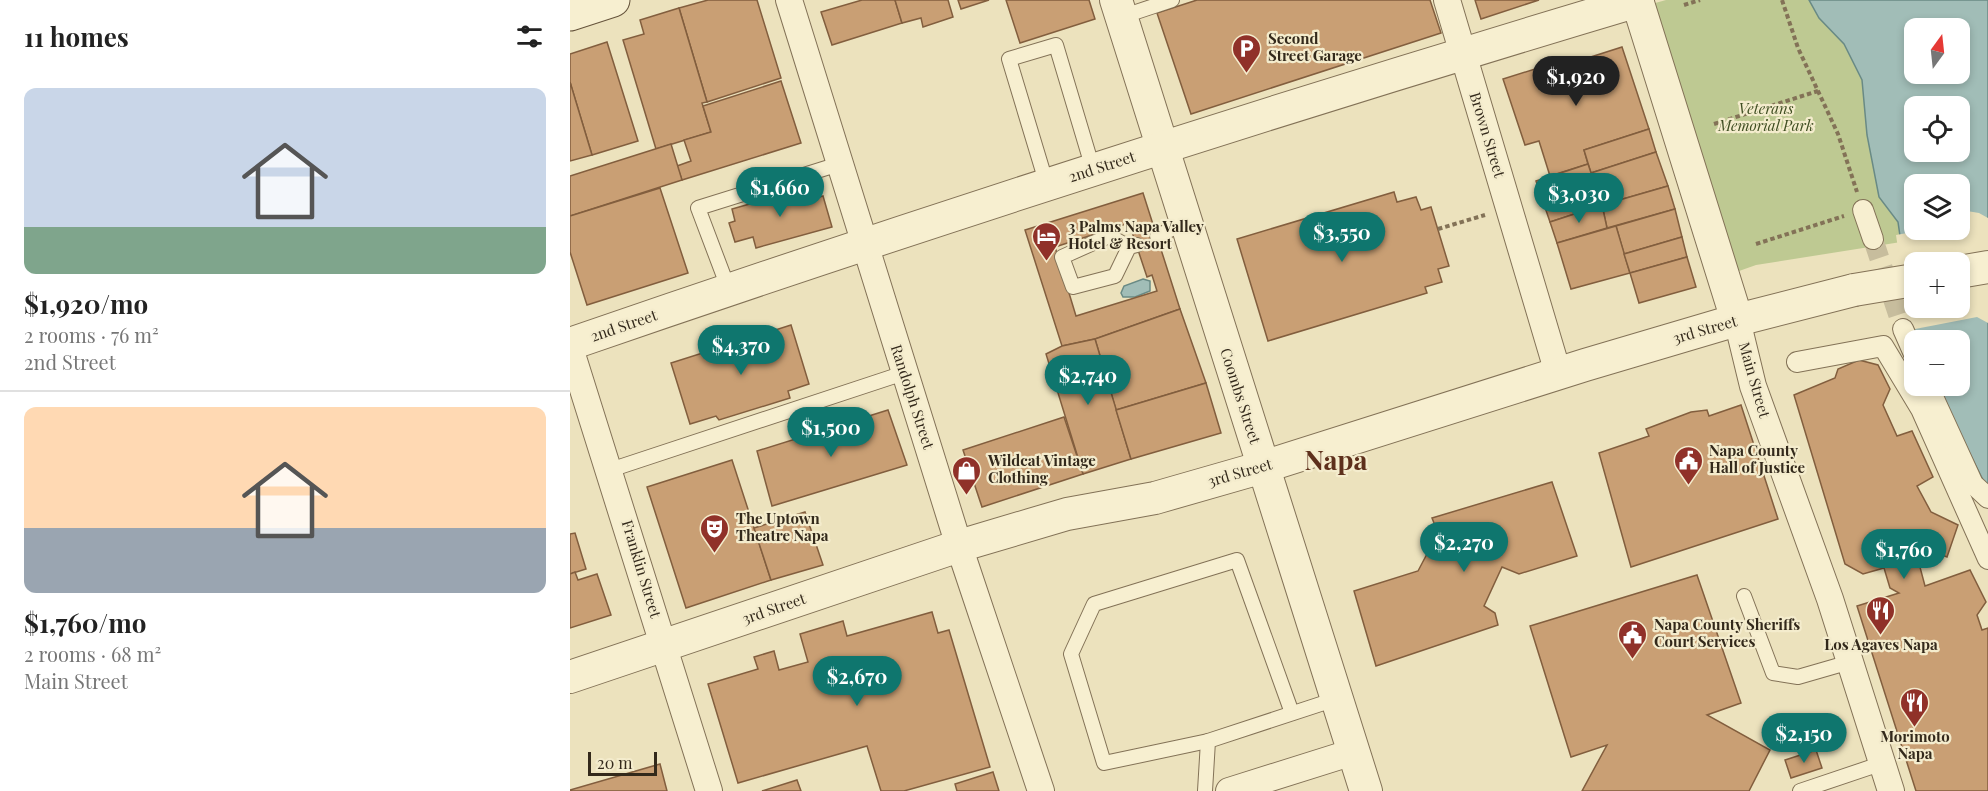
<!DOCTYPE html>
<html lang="en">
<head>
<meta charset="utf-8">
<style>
  body { margin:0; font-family:"Playfair Display",serif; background:#f2f2f2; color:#222; height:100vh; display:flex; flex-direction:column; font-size:22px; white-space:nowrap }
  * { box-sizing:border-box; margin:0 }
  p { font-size:20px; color:#767676 }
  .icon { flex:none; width:33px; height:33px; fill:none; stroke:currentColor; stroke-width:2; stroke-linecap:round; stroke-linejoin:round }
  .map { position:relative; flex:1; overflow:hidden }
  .panel { display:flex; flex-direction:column; background:#fff; width:570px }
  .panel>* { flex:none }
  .needle { width:39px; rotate:15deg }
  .tools { position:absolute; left:1334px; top:18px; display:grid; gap:12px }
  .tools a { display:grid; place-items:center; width:66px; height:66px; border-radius:12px; background:#fff; box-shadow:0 3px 9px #0003; font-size:30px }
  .scale { position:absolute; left:18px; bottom:15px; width:69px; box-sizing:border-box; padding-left:6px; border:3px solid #33291b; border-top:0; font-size:16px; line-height:21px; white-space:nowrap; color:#33291b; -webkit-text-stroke:4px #f4eccd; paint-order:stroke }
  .price { position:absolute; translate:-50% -51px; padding:0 14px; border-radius:21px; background:#0f766e; color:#fff; font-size:20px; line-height:39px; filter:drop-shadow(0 2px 3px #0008) }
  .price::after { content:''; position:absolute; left:50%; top:36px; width:18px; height:14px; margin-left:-9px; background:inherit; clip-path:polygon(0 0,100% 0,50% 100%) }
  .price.on { background:#222; color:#fff }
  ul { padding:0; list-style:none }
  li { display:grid; align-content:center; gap:12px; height:318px; padding:0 24px }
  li+li { border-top:2px solid #e0e0e0 }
  li span { display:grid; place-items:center; height:186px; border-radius:12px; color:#555 }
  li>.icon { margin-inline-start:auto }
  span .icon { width:108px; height:108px; fill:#fffc; stroke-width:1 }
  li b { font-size:26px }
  h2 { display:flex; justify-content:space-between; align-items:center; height:72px; padding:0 24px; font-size:26px }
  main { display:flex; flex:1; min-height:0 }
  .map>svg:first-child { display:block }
</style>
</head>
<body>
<main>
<section class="panel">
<h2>11 homes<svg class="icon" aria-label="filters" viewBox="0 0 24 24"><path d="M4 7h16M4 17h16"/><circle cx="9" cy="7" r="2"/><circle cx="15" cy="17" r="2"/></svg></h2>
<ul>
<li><span style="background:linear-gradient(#c9d6e8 75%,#7fa58c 0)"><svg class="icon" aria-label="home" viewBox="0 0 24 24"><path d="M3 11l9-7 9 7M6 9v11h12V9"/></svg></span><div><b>$1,920/mo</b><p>2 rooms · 76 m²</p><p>2nd Street</p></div></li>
<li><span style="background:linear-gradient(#ffd9b3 65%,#9aa5b1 0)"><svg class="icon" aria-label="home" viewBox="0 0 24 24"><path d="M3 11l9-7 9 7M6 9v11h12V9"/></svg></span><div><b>$1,760/mo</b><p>2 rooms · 68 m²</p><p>Main Street</p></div></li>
</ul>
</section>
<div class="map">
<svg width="1418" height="791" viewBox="0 0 1418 791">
  <rect width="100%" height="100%" fill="#ece2bd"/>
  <polygon fill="#bec992" points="1096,0 1239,0 1249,18 1274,44 1292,80 1297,135 1309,197 1328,222 1331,242 1186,265 1155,276 1071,7"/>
  <g fill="#a1bdb7" stroke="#698a85" stroke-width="1.5" fill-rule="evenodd">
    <path d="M1239,0H1418V490L1366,386H1389V340H1345L1328,222L1309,197L1297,135L1292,80L1274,44L1249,18ZM1344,28H1389V74H1344ZM1344,106H1389V152H1344ZM1344,184H1389V230H1344ZM1344,262H1389V308H1344Z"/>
    <polygon points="573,279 580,281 580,291 565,297 553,297 551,293 554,286"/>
  </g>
  <path fill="#ece2bd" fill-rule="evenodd" d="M1397,211L1409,213L1418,218V323L1407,317L1340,330L1326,235L1354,230H1389V215ZM1344,262H1389V308H1344Z"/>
  <g fill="#c99f74" stroke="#825e3e" stroke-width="1.5" fill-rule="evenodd">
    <polygon points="138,0 187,0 211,78 137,102 109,8"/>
    <polygon points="292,0 325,0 332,23 262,45 251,12"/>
    <polygon points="325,0 378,0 383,17 353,27 351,18 332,23"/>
    <polygon points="388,0 419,0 391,9"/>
    <polygon points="436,0 519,0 525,19 450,43"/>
    <polygon points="627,0 860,0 871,33 621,114 587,13"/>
    <polygon points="905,0 969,0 911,19"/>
    <polygon points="109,8 137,102 132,103 141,132 86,149 53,40 74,34 70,20"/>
    <polygon points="37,42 68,141 22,155 0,82 0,54"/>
    <polygon points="1052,47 1079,129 1014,150 1018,164 980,176 969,141 955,145 933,79 1000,58 1002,63"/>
    <polygon points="211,81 231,143 112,180 107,166 121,161 114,140 141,132 133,106"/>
    <polygon points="0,82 22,155 0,161"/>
    <polygon points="1079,129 1086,152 1021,173 1014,150"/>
    <polygon points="101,144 112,180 0,216 0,176"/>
    <polygon points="1086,152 1098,186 1032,205 1021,173"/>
    <polygon points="1018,164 1032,205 980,222 966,181"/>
    <polygon points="1098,186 1105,209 1037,228 1032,205"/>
    <polygon points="239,187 242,199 253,196 262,227 186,248 183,237 165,242 159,223 165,221 162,209"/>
    <polygon points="90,188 118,273 17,305 0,252 0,216"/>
    <polygon points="824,192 827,202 846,197 851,210 861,207 879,266 868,269 872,282 855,287 857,293 698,341 667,239"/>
    <path d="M573,193L610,309L525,339L492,346L455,230ZM559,223L577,277L582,275L587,291L506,316L485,247Z"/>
    <polygon points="1032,205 1037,228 987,243 980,222"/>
    <polygon points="1105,209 1112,237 1054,254 1046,226"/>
    <polygon points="1046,226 1060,273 1001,289 987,243"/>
    <polygon points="1112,237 1117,257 1060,273 1054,254"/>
    <polygon points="1117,257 1126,287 1069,303 1060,273"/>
    <polygon points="610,309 636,383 546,410 525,339"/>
    <polygon points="221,325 239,384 218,391 220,398 149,420 146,416 120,424 101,363"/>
    <polygon points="525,339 561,459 513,474 476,354 492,346"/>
    <polygon points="1289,360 1308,365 1320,389 1313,405 1327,436 1342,431 1363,477 1347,486 1361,512 1388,525 1377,557 1360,550 1347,556 1355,586 1400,570 1416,602 1407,615 1412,630 1418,628 1418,791 1346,791 1287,606 1329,593 1320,588 1314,568 1293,574 1275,564 1224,395 1265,378 1268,369"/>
    <polygon points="636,383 651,433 561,459 546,410"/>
    <polygon points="1171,405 1208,519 1061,567 1029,453 1079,436 1076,429 1121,412 1137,410 1139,416"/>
    <polygon points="318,410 337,465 202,506 187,451"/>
    <polygon points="494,417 513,474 412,507 393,450"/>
    <polygon points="162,460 201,580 116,608 77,487"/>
    <polygon points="982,482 1007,556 949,574 932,567 914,606 925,613 928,625 806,666 784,591 848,571 868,533 862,518"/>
    <polygon points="235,512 253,565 201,580 184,528"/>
    <polygon points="5,533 16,569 0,574 0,534"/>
    <polygon points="5,572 8,580 27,574 41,615 0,628 0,574"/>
    <polygon points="1127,575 1171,703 1137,715 1200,750 1179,791 1012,791 1037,745 1001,757 960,626"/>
    <polygon points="362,612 368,633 379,630 420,767 334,791 311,791 297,746 168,783 138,684 188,669 184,657 204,651 209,670 238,662 230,634 273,621 277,636"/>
    <polygon points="1246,750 1252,768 1221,778 1215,760"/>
    <polygon points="90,764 97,791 0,791 0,790"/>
    <polygon points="423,772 429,791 387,791 385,784"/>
    <polygon points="227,780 231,791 192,791"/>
  </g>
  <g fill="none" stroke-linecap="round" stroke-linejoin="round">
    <polyline stroke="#c7bd9d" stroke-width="20" stroke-dasharray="20 10" stroke-linecap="butt" points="1303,239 1333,329"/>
    <defs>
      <g id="service">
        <polyline points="551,17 602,0"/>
        <polyline points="477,185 439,59 486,45 523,169"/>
        <polyline points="587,236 615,223"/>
        <polyline points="559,247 539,236 492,257 503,287 545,276 559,247 567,245"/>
        <polyline points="159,290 128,208 269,164"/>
        <polyline points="40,470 334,373"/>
        <polyline points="1174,596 1203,673 1228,677 1280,662"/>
        <polyline points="638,741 534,763 501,654 524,604 667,560 722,713"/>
        <polyline points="635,791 638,741 766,699"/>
        <polyline points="1230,791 1313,763"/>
      </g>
      <g id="pedestrian">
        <polyline points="1293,210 1303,239"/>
        <polyline points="1333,329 1344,354"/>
        <polyline points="1227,362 1313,346 1351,409 1418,559"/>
        <polyline points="1358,386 1403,484 1418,498"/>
      </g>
      <g id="minor">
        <polyline points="219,0 389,546 471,791"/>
        <polyline points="877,0 988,373"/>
        <polyline points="1167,320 1183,386 1260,599 1321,791"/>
        <polyline points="0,348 139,791"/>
        <polyline points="659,791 783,752"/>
      </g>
      <g id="tertiary">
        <polyline points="546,0 796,791"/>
        <polyline points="1067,0 1167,320"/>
        <polyline points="1389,272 1418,267"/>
        <path d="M0,344C354,222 709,108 1068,1"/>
        <polyline points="0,677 389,546 497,514 585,498 693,467 1015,365 1167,320 1284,290"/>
      </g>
      <polyline id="secondary" points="0,14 43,0"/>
    </defs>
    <use href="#service" stroke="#837257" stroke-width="16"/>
    <use href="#pedestrian" stroke="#837257" stroke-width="22"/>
    <use href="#minor" stroke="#837257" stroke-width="28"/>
    <use href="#tertiary" stroke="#837257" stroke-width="34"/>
    <use href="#secondary" stroke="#65533b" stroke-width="35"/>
    <g stroke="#837257" stroke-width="4" stroke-dasharray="4.5 3" stroke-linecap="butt">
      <polyline points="1212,0 1228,48 1268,134 1287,192"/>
      <polyline points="1114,5 1130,0"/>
      <polyline points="1144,124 1248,91"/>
      <polyline points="868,229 915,215"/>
      <polyline points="1186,244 1274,216"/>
    </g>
    <use href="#service" stroke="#f7efd0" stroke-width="14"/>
    <use href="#pedestrian" stroke="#f7efd0" stroke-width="20"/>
    <use href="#minor" stroke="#f7efd0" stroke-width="26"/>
    <use href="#tertiary" stroke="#f7efd0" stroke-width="32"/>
    <use href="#secondary" stroke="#f7efd0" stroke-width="33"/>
    <defs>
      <polyline id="tertiary-bridge" points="1284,290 1344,280"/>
    </defs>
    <use href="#tertiary-bridge" stroke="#837257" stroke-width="34" stroke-linecap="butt"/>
    <use href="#tertiary-bridge" stroke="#f7efd0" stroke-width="32"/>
  </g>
  <defs>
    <symbol id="parking-pin" viewBox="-11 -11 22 30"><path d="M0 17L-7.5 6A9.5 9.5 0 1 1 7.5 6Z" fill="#903129" stroke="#f4eccd"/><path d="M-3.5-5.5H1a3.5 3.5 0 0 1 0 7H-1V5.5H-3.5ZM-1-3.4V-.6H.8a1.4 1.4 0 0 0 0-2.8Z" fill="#fff"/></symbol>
    <symbol id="hotel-pin" viewBox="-11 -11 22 30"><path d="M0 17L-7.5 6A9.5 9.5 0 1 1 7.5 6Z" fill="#903129" stroke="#f4eccd"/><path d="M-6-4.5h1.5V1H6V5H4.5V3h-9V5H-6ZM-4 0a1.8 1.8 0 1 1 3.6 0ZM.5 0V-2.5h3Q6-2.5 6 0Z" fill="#fff"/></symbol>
    <symbol id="civic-pin" viewBox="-11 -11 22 30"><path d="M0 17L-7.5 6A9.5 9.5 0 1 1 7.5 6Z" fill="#903129" stroke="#f4eccd"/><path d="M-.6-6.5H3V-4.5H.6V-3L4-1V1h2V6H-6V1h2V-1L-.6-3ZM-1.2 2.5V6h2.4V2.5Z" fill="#fff"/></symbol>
    <symbol id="shop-pin" viewBox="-11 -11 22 30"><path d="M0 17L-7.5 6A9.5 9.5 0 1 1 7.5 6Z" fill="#903129" stroke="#f4eccd"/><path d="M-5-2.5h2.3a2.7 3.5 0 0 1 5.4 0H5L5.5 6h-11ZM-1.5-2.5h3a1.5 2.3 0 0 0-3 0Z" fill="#fff"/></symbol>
    <symbol id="theatre-pin" viewBox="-11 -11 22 30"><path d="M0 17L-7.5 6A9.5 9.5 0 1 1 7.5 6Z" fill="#903129" stroke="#f4eccd"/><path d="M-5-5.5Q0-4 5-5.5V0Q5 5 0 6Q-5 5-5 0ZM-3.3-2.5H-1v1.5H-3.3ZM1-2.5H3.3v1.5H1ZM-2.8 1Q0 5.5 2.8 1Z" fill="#fff"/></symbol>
    <symbol id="restaurant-pin" viewBox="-11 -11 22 30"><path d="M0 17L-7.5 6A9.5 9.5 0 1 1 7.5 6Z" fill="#903129" stroke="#f4eccd"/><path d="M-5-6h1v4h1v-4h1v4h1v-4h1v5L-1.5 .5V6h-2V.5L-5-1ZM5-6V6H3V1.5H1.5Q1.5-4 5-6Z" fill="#fff"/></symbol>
  </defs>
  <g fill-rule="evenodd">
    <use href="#parking-pin" x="660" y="32" width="33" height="45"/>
    <use href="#hotel-pin" x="460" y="220" width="33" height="45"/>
    <use href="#civic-pin" x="1102" y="444" width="33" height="45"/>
    <use href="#shop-pin" x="380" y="454" width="33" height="45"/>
    <use href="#theatre-pin" x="128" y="512" width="33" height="45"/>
    <use href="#restaurant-pin" x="1294" y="594" width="33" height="45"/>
    <use href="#civic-pin" x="1046" y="618" width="33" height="45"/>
    <use href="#restaurant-pin" x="1328" y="686" width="33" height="45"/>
  </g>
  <g text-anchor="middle" stroke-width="4.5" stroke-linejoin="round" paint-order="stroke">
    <g font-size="15" font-weight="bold" fill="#33291b" stroke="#f4eccd" text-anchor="start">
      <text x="698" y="44">Second<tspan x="698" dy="17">Street Garage</tspan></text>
      <text x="498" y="232">3 Palms Napa Valley<tspan x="498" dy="17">Hotel &amp; Resort</tspan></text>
      <text x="1139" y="456">Napa County<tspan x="1139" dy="17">Hall of Justice</tspan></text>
      <text x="418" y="466">Wildcat Vintage<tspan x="418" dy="17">Clothing</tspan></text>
      <text x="166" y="524">The Uptown<tspan x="166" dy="17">Theatre Napa</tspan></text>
      <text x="1084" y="630">Napa County Sheriffs<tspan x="1084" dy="17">Court Services</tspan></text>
      <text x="1311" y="650" text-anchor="middle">Los Agaves Napa</text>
      <text x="1345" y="742" text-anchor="middle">Morimoto<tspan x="1345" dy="17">Napa</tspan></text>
    </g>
    <g font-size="15" font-style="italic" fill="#404f23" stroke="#f4eccd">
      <text x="1196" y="114">Veterans<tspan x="1196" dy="17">Memorial Park</tspan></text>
    </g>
    <g font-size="15" fill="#33291b" stroke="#f4eccd">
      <text transform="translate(917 135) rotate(73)" y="5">Brown Street</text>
      <text transform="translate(532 167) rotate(-18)" y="5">2nd Street</text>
      <text transform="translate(54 326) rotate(-19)" y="5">2nd Street</text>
      <text transform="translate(1135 330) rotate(-16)" y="5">3rd Street</text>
      <text transform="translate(1184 380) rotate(74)" y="5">Main Street</text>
      <text transform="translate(670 396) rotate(72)" y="5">Coombs Street</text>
      <text transform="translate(342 397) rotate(72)" y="5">Randolph Street</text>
      <text transform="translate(670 473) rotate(-16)" y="5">3rd Street</text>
      <text transform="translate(71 569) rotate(73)" y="5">Franklin Street</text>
      <text transform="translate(204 609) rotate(-19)" y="5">3rd Street</text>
    </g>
    <g font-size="27" font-weight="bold" fill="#5e301c" stroke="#f4eccd">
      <text x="766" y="470">Napa</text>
    </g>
  </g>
</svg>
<div class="tools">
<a><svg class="needle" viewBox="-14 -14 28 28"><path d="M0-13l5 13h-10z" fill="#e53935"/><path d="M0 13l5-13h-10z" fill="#767676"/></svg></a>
<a><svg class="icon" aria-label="locate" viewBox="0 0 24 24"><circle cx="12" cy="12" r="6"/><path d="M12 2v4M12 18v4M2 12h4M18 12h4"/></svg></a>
<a><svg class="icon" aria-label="layers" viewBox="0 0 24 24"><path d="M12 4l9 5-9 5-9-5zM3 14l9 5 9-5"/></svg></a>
<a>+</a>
<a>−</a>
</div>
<div class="scale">20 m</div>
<b class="price on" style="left:1006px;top:107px">$1,920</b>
<b class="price" style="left:210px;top:218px">$1,660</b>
<b class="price" style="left:1009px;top:224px">$3,030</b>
<b class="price" style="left:772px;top:263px">$3,550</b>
<b class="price" style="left:171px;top:376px">$4,370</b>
<b class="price" style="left:518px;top:406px">$2,740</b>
<b class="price" style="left:261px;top:458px">$1,500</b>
<b class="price" style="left:894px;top:573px">$2,270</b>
<b class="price" style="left:1334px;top:580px">$1,760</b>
<b class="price" style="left:287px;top:707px">$2,670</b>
<b class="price" style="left:1234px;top:764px">$2,150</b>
</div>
</main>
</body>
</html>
